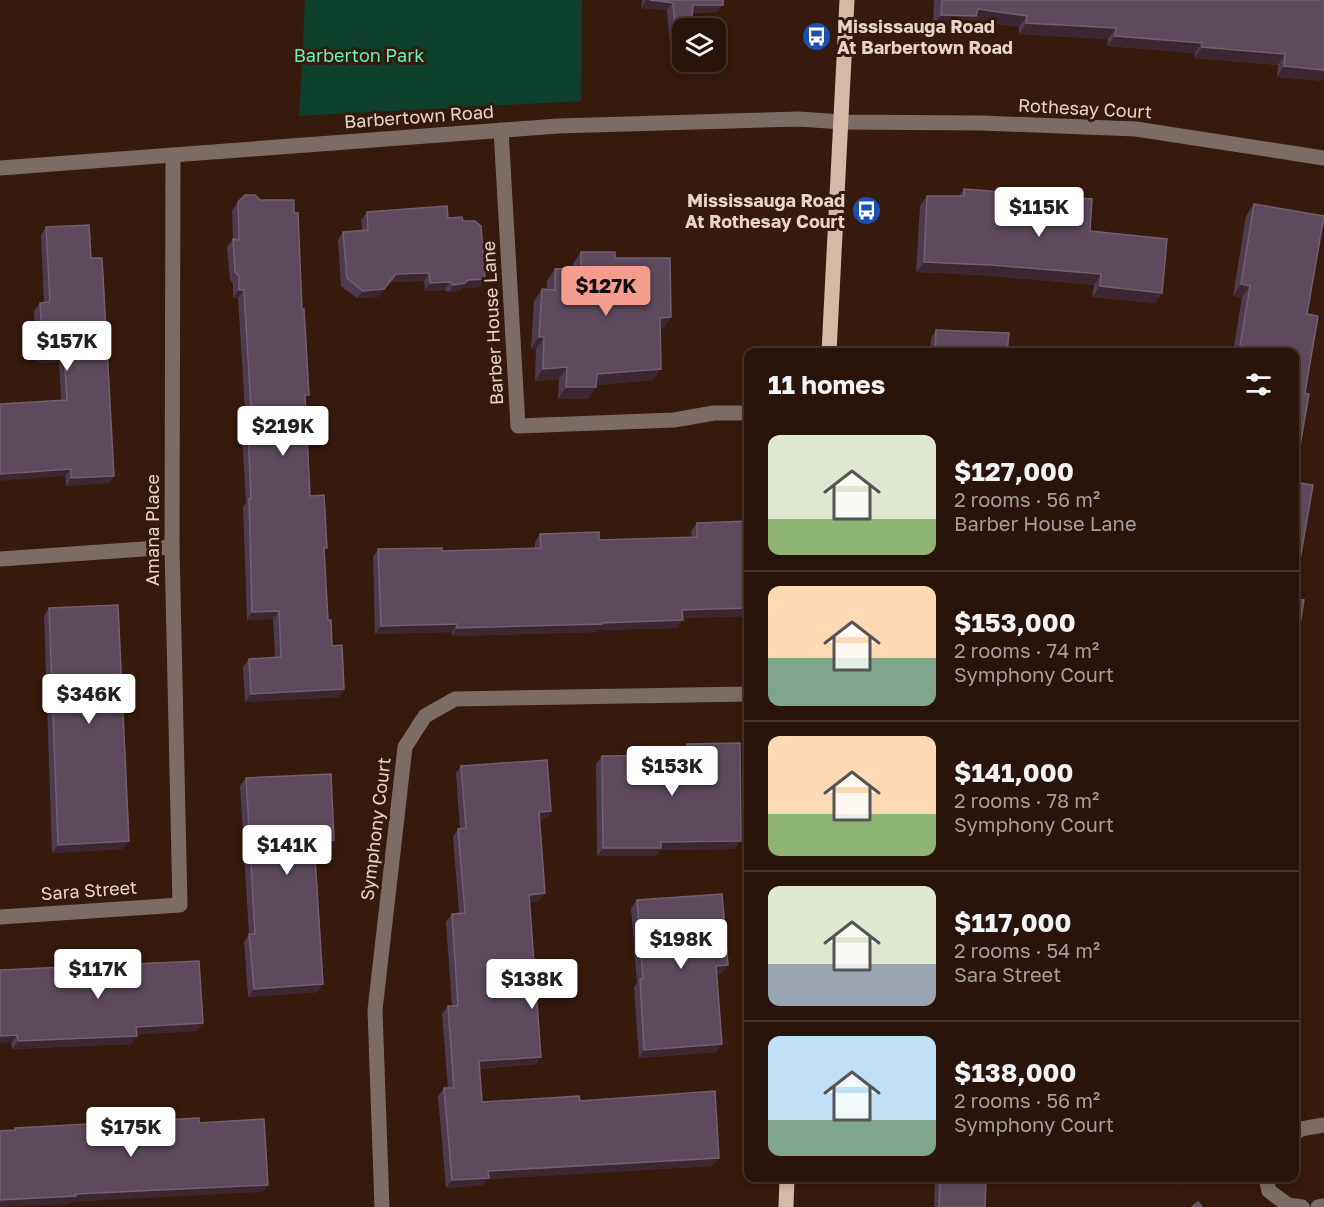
<!DOCTYPE html>
<html lang="en">
<head>
<meta charset="utf-8">
<style>
  body { margin:0; font-family:"Golos Text",sans-serif; background:#301d13; color:#f1f3f6; height:100vh; display:flex; flex-direction:column; font-size:22px; white-space:nowrap }
  * { box-sizing:border-box; margin:0 }
  p { font-size:20px; color:#a59e9c }
  .icon { flex:none; width:33px; height:33px; fill:none; stroke:currentColor; stroke-width:2; stroke-linecap:round; stroke-linejoin:round }
  .map { position:relative; flex:1; overflow:hidden }
  .drawer { position:absolute; left:744px; top:348px; width:555px; height:834px; display:flex; flex-direction:column; background:#28140a; border-radius:12px; box-shadow:0 3px 9px #0003,0 0 0 2px #44332b }
  .drawer>* { flex:none }
  .controls { position:absolute; left:672px; top:18px; display:grid; gap:12px }
  .controls a { display:grid; place-items:center; width:54px; height:54px; border-radius:12px; background:#28140a; box-shadow:0 3px 9px #0003,0 0 0 2px #44332b; font-size:30px }
  .price { position:absolute; translate:-50% -51px; padding:0 14px; border-radius:6px; background:#fff; color:#222; font-size:20px; line-height:39px; filter:drop-shadow(0 2px 3px #0008) }
  .price::after { content:''; position:absolute; left:50%; top:36px; width:18px; height:14px; margin-left:-9px; background:inherit; clip-path:polygon(0 0,100% 0,50% 100%) }
  .price.on { background:#f49d8c; color:#111 }
  ul { padding:0; list-style:none }
  li { display:flex; align-items:center; gap:18px; height:150px; padding:0 24px }
  li+li { border-top:2px solid #44332b }
  li span { display:grid; place-items:center; flex:none; width:168px; height:120px; border-radius:12px; color:#555 }
  li>.icon { margin-inline-start:auto }
  span .icon { width:72px; height:72px; fill:#fffc; stroke-width:1 }
  li b { font-size:26px }
  h2 { display:flex; justify-content:space-between; align-items:center; height:72px; padding:0 24px; font-size:26px }
  .map>svg:first-child { display:block }
</style>
</head>
<body>
<div class="map">
<svg width="1324" height="1207" viewBox="0 0 1324 1207">
  <rect width="100%" height="100%" fill="#351a0d"/>
  <polygon fill="#0c3f2c" points="305,0 582,0 581,101 299,116"/>
  <g fill="none" stroke-linecap="round" stroke-linejoin="round">
    <g stroke="#7b6d65" stroke-width="15">
      <polyline points="501,130 518,426 674,420 714,413 748,413"/>
      <polyline points="0,168 558,126 799,119 842,122 982,123 1136,129 1324,158"/>
      <polyline points="0,559 172,547"/>
      <polyline points="0,917 180,905 172,547 173,155"/>
      <polyline points="1294,1134 1301,1129 1324,1125"/>
      <polyline points="1266,1178 1269,1191 1288,1205 1302,1207"/>
      <polyline points="382,1207 375,1010 405,747 425,716 455,699 748,694"/>
      <polyline points="1318,1207 1324,1206"/>
    </g>
    <g stroke="#d5b9a7" stroke-width="15">
      <polyline points="829,352 847,0"/>
      <polyline points="786,1207 787,1178"/>
    </g>
  </g>
  <g fill="#4d3b50">
    <polygon points="642,0 723,0 717,12 692,13 682,28 682,57 671,57 667,10 641,8"/>
    <polygon points="934,0 1324,0 1324,81 1277,77 1278,65 1194,58 1195,53 1107,46 1108,39 1019,34 1019,27 973,21 969,27 933,26"/>
    <polygon points="964,189 1090,231 1162,293 1155,303 1092,297 1094,285 982,275 916,272 920,206 927,196 959,196"/>
    <polygon points="238,202 305,401 310,496 324,552 328,620 332,646 344,689 339,697 245,702 243,667 249,659 275,657 273,619 247,620 243,507 246,503 241,417 245,411 238,298 233,298 233,284 230,280 227,247 233,239 232,210"/>
    <polygon points="1254,204 1307,314 1305,393 1294,352 1233,352 1242,297 1233,296 1246,216"/>
    <polygon points="367,212 485,279 480,287 462,288 460,291 448,292 445,290 425,291 424,281 390,282 378,297 357,298 341,286 338,240 343,232 362,230 361,220"/>
    <polygon points="46,227 91,258 114,476 109,483 66,486 59,362 37,363 34,311 40,303 44,303 41,235"/>
    <polygon points="581,252 615,258 671,317 663,329 660,329 653,380 596,385 588,399 558,399 559,379 535,381 536,349 531,348 534,301 542,289 547,289 547,281 555,269 573,268 573,264"/>
    <polygon points="936,330 1007,352 930,352 931,338"/>
    <polygon points="697,523 748,616 683,618 677,628 597,630 596,632 452,636 452,632 375,634 373,557 378,549 442,551 535,548 535,542 540,534 599,540 692,537 691,531"/>
    <polygon points="49,608 123,849 52,853 44,616"/>
    <polygon points="687,744 735,849 660,850 656,856 597,856 596,764 602,756 682,756 682,751"/>
    <polygon points="461,766 551,811 546,819 539,819 539,901 529,902 536,1064 479,1069 482,1102 580,1101 713,1166 488,1179 483,1185 446,1188 438,1096 444,1088 448,1088 442,1014 448,1006 452,1006 446,922 452,914 459,913 453,837 458,829 460,829 456,773"/>
    <polygon points="246,778 329,848 314,849 318,992 248,997 244,942 249,935 240,786"/>
    <polygon points="637,900 722,973 717,974 722,1044 716,1052 639,1058 634,987 637,983 631,908"/>
    <polygon points="0,970 197,1031 137,1034 137,1036 131,1044 12,1049"/>
    <polygon points="895,1178 986,1178 985,1207 934,1207 935,1179"/>
  </g>
  <g fill="#3c2730">
    <polygon points="646,0 673,3 667,10 641,8"/>
    <polygon points="693,5 723,5 717,12 687,13"/>
    <polygon points="978,9 1027,16 1019,27 973,21 969,27 933,26 941,15"/>
    <polygon points="1026,23 1116,28 1108,39 1019,34"/>
    <polygon points="1115,36 1202,43 1195,53 1107,46"/>
    <polygon points="1202,47 1285,54 1278,65 1194,58"/>
    <polygon points="682,49 682,57 671,57 677,50"/>
    <polygon points="1284,66 1324,70 1324,81 1277,77"/>
    <polygon points="924,262 990,265 1101,274 1094,285 982,275 916,272"/>
    <polygon points="429,273 424,281 390,282 378,297 357,298 363,291 396,274"/>
    <polygon points="485,279 480,287 462,288 460,291 448,292 454,285 468,280"/>
    <polygon points="450,282 445,290 425,291 430,283"/>
    <polygon points="1241,284 1250,286 1242,297 1233,296"/>
    <polygon points="1100,286 1162,293 1155,303 1092,297"/>
    <polygon points="239,290 244,290 238,298 233,298"/>
    <polygon points="671,317 663,329 652,330 660,318"/>
    <polygon points="539,337 544,337 536,349 531,348"/>
    <polygon points="64,354 59,362 37,363 43,355"/>
    <polygon points="567,367 559,379 535,381 543,369"/>
    <polygon points="661,369 653,380 589,386 597,374"/>
    <polygon points="566,387 596,387 588,399 558,399"/>
    <polygon points="71,469 65,476 0,481 0,474"/>
    <polygon points="114,476 109,483 66,486 71,478"/>
    <polygon points="748,608 748,616 677,618 682,610"/>
    <polygon points="279,611 273,619 247,620 252,612"/>
    <polygon points="683,620 677,628 597,630 596,632 452,636 457,628"/>
    <polygon points="457,624 452,632 375,634 381,626"/>
    <polygon points="344,689 339,697 245,702 251,694"/>
    <polygon points="551,811 546,819 533,820 539,812"/>
    <polygon points="334,840 329,848 308,849 314,841"/>
    <polygon points="129,841 123,849 52,853 58,845"/>
    <polygon points="741,841 735,849 660,850 656,856 597,856 603,848 661,842"/>
    <polygon points="545,893 539,901 523,903 529,895"/>
    <polygon points="728,965 722,973 711,974 716,966"/>
    <polygon points="323,984 318,992 248,997 254,989"/>
    <polygon points="203,1023 197,1031 131,1035 136,1027"/>
    <polygon points="17,1035 12,1042 0,1043 0,1036"/>
    <polygon points="137,1036 131,1044 12,1049 18,1041"/>
    <polygon points="722,1044 716,1052 639,1058 644,1050"/>
    <polygon points="541,1057 536,1064 473,1069 479,1061"/>
    <polygon points="719,1158 713,1166 488,1179 483,1185 446,1188 452,1180 488,1171"/>
    <polygon points="895,1178 936,1178 935,1179"/>
    <polygon points="1140,1178 1188,1178 1183,1185"/>
    <polygon points="268,1185 263,1192 71,1202 70,1204 0,1207 0,1200 75,1194"/>
  </g>
  <g fill="#5d4b5d" stroke="#72606f" stroke-width="1.5">
    <polygon points="650,0 723,0 723,5 693,5 691,28 682,28 682,49 677,50 673,3"/>
    <polygon points="942,0 1324,0 1324,70 1284,66 1285,54 1202,47 1202,43 1115,36 1116,28 1026,23 1027,16 978,9 976,16 941,15"/>
    <polygon points="964,189 1092,199 1090,231 1167,239 1162,293 1100,286 1101,274 990,265 924,262 927,196 964,196"/>
    <polygon points="245,195 255,195 260,200 294,200 294,213 298,213 302,309 304,309 309,395 305,395 310,496 324,495 327,548 324,548 328,620 331,620 332,646 342,645 344,689 251,694 249,659 281,657 279,611 252,612 249,499 251,499 247,409 251,409 244,290 239,290 239,276 235,272 233,239 239,240 238,202"/>
    <polygon points="1254,204 1324,216 1307,314 1318,316 1305,393 1309,394 1294,480 1294,352 1239,352 1250,286 1241,284"/>
    <polygon points="447,206 448,218 462,217 463,221 475,221 481,226 485,279 468,280 465,283 454,285 450,282 430,283 429,273 396,274 384,289 363,291 347,278 343,232 368,230 367,212"/>
    <polygon points="89,225 91,258 102,258 114,476 71,478 71,469 0,474 0,404 67,400 64,354 43,355 40,303 50,302 46,227"/>
    <polygon points="581,252 615,252 615,258 670,258 671,317 660,318 661,369 597,374 596,387 566,387 567,367 543,369 544,337 539,337 542,289 555,290 555,269 581,268"/>
    <polygon points="936,330 1009,333 1007,352 935,352"/>
    <polygon points="1294,482 1313,485 1294,594"/>
    <polygon points="748,521 748,608 682,610 683,620 602,623 602,624 457,628 457,624 381,626 378,549 442,548 442,551 541,548 540,534 599,532 599,540 697,537 697,523"/>
    <polygon points="1294,599 1304,600 1296,648 1294,647"/>
    <polygon points="118,605 129,841 58,845 49,608"/>
    <polygon points="740,743 741,841 661,842 661,848 603,848 602,756 688,755 687,744"/>
    <polygon points="547,760 551,811 539,812 545,893 529,895 541,1057 479,1061 482,1102 579,1096 580,1101 715,1091 719,1158 488,1171 489,1178 452,1180 444,1088 454,1088 448,1006 458,1006 452,914 465,913 458,829 466,828 461,766"/>
    <polygon points="331,774 334,840 314,841 323,984 254,989 249,934 255,934 246,778"/>
    <polygon points="722,894 728,965 716,966 722,1044 644,1050 640,979 643,979 637,900"/>
    <polygon points="199,961 203,1023 136,1027 137,1036 18,1041 17,1035 0,1036 0,970"/>
    <polygon points="199,1118 199,1123 264,1119 268,1185 75,1194 76,1196 0,1200 0,1131 15,1130 15,1128"/>
    <polygon points="940,1178 986,1178 985,1207 939,1207"/>
    <polygon points="1198,1202 1202,1207 1192,1207"/>
  </g>
  <defs>
    <symbol id="bus-disc" viewBox="-11 -11 22 22"><circle r="9.5" fill="#1a4fb4" stroke="#351a0d"/><path d="M-5-6H5V4H4V6H2V4H-2V6H-4V4H-5ZM-3.5-4V0h7V-4ZM-3.5 1.2v1.5H-2V1.2ZM2 1.2v1.5H3.5V1.2Z" fill="#fff"/></symbol>
  </defs>
  <g fill-rule="evenodd">
    <use href="#bus-disc" x="800" y="20" width="33" height="33"/>
    <use href="#bus-disc" x="850" y="194" width="33" height="33"/>
  </g>
  <g text-anchor="middle" stroke-width="6" stroke-linejoin="round" paint-order="stroke">
    <g font-size="18" font-weight="bold" fill="#e6d4cb" stroke="#351a0d" text-anchor="start">
      <text x="837" y="33">Mississauga Road<tspan x="837" dy="21">At Barbertown Road</tspan></text>
      <text x="845" y="207" text-anchor="end">Mississauga Road<tspan x="845" dy="21">At Rothesay Court</tspan></text>
    </g>
    <g font-size="18" fill="#66f3ba" stroke="#351a0d">
      <text x="359" y="62">Barberton Park</text>
    </g>
    <g font-size="18" fill="#e6d4cb" stroke="#351a0d">
      <text transform="translate(1085 109) rotate(3)" y="6">Rothesay Court</text>
      <text transform="translate(419 117) rotate(-4)" y="6">Barbertown Road</text>
      <text transform="translate(493 323) rotate(-93)" y="6">Barber House Lane</text>
      <text transform="translate(153 530) rotate(-90)" y="6">Amana Place</text>
      <text transform="translate(376 829) rotate(-83)" y="6">Symphony Court</text>
      <text transform="translate(89 891) rotate(-4)" y="6">Sara Street</text>
    </g>
  </g>
</svg>
<div class="controls">
<a><svg class="icon" aria-label="layers" viewBox="0 0 24 24"><path d="M12 4l9 5-9 5-9-5zM3 14l9 5 9-5"/></svg></a>
</div>
<b class="price" style="left:1039px;top:238px">$115K</b>
<b class="price on" style="left:606px;top:317px">$127K</b>
<b class="price" style="left:67px;top:372px">$157K</b>
<b class="price" style="left:283px;top:457px">$219K</b>
<b class="price" style="left:89px;top:725px">$346K</b>
<b class="price" style="left:672px;top:797px">$153K</b>
<b class="price" style="left:287px;top:876px">$141K</b>
<b class="price" style="left:681px;top:970px">$198K</b>
<b class="price" style="left:98px;top:1000px">$117K</b>
<b class="price" style="left:532px;top:1010px">$138K</b>
<b class="price" style="left:131px;top:1158px">$175K</b>
<section class="drawer">
<h2>11 homes<svg class="icon" aria-label="filters" viewBox="0 0 24 24"><path d="M4 7h16M4 17h16"/><circle cx="9" cy="7" r="2"/><circle cx="15" cy="17" r="2"/></svg></h2>
<ul>
<li><span style="background:linear-gradient(#dfe7d0 70%,#8fb573 0)"><svg class="icon" aria-label="home" viewBox="0 0 24 24"><path d="M3 11l9-7 9 7M6 9v11h12V9"/></svg></span><div><b>$127,000</b><p>2 rooms · 56 m²</p><p>Barber House Lane</p></div></li>
<li><span style="background:linear-gradient(#ffd9b3 60%,#7fa58c 0)"><svg class="icon" aria-label="home" viewBox="0 0 24 24"><path d="M3 11l9-7 9 7M6 9v11h12V9"/></svg></span><div><b>$153,000</b><p>2 rooms · 74 m²</p><p>Symphony Court</p></div></li>
<li><span style="background:linear-gradient(#ffd9b3 65%,#8fb573 0)"><svg class="icon" aria-label="home" viewBox="0 0 24 24"><path d="M3 11l9-7 9 7M6 9v11h12V9"/></svg></span><div><b>$141,000</b><p>2 rooms · 78 m²</p><p>Symphony Court</p></div></li>
<li><span style="background:linear-gradient(#dfe7d0 65%,#9aa5b1 0)"><svg class="icon" aria-label="home" viewBox="0 0 24 24"><path d="M3 11l9-7 9 7M6 9v11h12V9"/></svg></span><div><b>$117,000</b><p>2 rooms · 54 m²</p><p>Sara Street</p></div></li>
<li><span style="background:linear-gradient(#bfe0f5 70%,#7fa58c 0)"><svg class="icon" aria-label="home" viewBox="0 0 24 24"><path d="M3 11l9-7 9 7M6 9v11h12V9"/></svg></span><div><b>$138,000</b><p>2 rooms · 56 m²</p><p>Symphony Court</p></div></li>
</ul>
</section>
</div>
</body>
</html>
